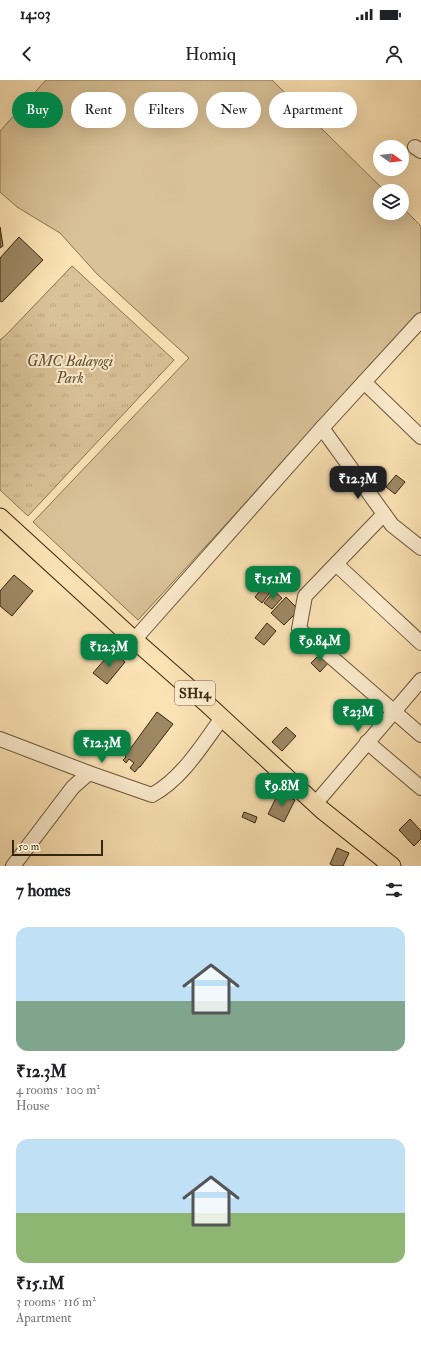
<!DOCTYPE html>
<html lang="en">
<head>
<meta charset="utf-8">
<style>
  body { margin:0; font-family:"IM FELL Double Pica",serif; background:#f6f6f6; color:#202124; height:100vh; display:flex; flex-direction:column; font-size:15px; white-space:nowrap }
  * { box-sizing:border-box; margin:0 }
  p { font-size:13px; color:#757577 }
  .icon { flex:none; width:22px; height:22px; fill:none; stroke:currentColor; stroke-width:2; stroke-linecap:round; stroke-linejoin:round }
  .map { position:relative; height:786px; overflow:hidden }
  .panel { display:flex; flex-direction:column; background:#fff; flex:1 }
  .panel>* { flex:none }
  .guide { position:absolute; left:12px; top:12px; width:397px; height:36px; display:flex; gap:8px }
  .needle { width:26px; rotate:104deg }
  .tools { position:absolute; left:373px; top:60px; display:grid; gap:8px }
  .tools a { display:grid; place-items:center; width:36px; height:36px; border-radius:50%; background:#fff; box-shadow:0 4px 16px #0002; font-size:20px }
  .scale { position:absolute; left:12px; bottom:10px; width:91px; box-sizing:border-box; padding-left:4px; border:2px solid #37260e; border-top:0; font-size:11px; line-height:14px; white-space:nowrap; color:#37260e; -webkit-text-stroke:3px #fcecce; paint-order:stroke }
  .price { position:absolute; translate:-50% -34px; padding:0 9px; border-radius:8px; background:#0b8043; color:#fff; font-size:13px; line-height:26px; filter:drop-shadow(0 1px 2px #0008) }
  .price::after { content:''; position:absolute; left:50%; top:24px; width:12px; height:9px; margin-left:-6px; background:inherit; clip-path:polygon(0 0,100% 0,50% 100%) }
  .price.current { background:#222; color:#fff }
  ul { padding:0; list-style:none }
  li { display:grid; align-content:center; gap:8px; height:212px; padding:0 16px }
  li span { display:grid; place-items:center; height:124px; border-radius:12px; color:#555 }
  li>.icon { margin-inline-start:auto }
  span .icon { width:72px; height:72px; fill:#fffc; stroke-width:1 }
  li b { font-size:17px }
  h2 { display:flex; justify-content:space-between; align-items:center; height:48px; padding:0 16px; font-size:17px }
  .tag { padding:0 14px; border-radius:18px; background:#fff; box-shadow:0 4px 16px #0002; font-size:14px; line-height:36px }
  .tag.current { background:#0b8043; color:#fff }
  .status { display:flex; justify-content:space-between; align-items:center; height:28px; padding:0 20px; background:#fff; direction:ltr }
  .status svg { height:11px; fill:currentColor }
  header { display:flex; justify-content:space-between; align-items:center; height:52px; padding:0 16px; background:#fff; font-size:18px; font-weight:600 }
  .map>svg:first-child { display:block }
</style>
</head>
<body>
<div class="status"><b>14:03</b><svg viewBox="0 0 49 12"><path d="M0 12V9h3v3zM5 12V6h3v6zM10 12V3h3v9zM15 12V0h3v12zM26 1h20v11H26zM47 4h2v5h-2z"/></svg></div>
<header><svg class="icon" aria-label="back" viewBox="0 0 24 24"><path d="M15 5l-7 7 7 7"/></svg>Homiq<svg class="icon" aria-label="person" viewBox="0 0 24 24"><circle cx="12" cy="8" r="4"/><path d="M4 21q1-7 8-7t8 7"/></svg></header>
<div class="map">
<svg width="421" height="786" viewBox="0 0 421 786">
  <defs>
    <pattern id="park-tufts" width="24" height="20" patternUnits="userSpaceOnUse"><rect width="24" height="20" fill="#dac298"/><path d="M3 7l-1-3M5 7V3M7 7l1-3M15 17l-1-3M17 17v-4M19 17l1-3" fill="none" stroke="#bca782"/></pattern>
  </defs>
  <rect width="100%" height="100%" fill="#fbe2b4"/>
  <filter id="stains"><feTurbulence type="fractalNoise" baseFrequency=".005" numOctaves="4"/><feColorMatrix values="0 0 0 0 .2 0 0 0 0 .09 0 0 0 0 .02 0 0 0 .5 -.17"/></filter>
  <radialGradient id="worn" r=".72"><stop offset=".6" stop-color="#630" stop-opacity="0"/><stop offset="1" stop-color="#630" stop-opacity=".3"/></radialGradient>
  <polygon fill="url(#park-tufts)" stroke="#887453" points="72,186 174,280 28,436 0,410 0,260 6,255"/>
  <polygon fill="#dac298" stroke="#887453" points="46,0 272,0 385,111 380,111 380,133 402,133 402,127 421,146 421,232 138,540 33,442 189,278 97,194 60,153 17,127 0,112 0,51"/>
  <g fill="#9d8864" stroke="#37260e">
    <polygon points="0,147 3,166 0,168"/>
    <polygon points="19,157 43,180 2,222 0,221 0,178"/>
    <polygon points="396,395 405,402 395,414 386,407"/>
    <polygon points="14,495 33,511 12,536 0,526 0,511"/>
    <polygon points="265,504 272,510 262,523 255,517"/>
    <polygon points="274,511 282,518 272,529 264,523"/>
    <polygon points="286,517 299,530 284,545 271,533"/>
    <polygon points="267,543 276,551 264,565 255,558"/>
    <polygon points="112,571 125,582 107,604 93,593"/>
    <polygon points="321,573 330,581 320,592 311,583"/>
    <polygon points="157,632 173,644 140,687 139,687 135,692 130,688 134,683 129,679 126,683 123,680 126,677 125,676"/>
    <polygon points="286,647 296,656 282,671 272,662"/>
    <polygon points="279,712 295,720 284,742 268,734"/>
    <polygon points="244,732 257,737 255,743 242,737"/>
    <polygon points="410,739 421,751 421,759 414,766 399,750"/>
    <polygon points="337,768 349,773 343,786 334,786 330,784"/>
  </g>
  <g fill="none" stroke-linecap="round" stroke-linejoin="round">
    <defs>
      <g id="minor">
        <polyline points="415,67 421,71"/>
        <polyline points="364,302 421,357"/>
        <polyline points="322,348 392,445 421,468"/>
        <polyline points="384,434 305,516 299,549 421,655"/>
        <polyline points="336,484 421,563"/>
        <polyline points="134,560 322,348 421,240"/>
        <polyline points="0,659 89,693"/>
        <polyline points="367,662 421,708"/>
        <polyline points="315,724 421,600"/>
        <path d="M13,786L73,707L89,693L152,715C182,699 202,665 222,638"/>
      </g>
      <polyline id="major" points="0,437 130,556 205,622 322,730 392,786"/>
    </defs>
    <use href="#minor" stroke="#685538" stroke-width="16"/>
    <use href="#major" stroke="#37260e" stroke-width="19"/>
    <use href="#minor" stroke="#fcecce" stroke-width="14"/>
    <use href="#major" stroke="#fbe2b4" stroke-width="17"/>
  </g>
  <g text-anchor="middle" stroke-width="4" stroke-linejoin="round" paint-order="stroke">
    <rect fill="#fcecce" stroke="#726148" stroke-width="1" x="175" y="601" width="40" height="24" rx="3"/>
    <g font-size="14" font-weight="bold" fill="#37260e">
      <text x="195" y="618">SH14</text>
    </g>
    <g font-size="15" font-style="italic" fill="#604d30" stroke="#fcecce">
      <text x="70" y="286">GMC Balayogi<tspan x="70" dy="17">Park</tspan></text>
    </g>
  </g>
  <rect width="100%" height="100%" filter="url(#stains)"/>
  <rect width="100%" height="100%" fill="url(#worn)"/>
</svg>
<div class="tools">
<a><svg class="needle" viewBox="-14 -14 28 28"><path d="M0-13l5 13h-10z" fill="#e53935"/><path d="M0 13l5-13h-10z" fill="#757577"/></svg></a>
<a><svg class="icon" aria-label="layers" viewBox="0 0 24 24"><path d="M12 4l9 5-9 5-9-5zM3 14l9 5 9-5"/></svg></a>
</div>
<div class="scale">50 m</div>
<b class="price current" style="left:358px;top:420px">₹12.3M</b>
<b class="price" style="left:273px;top:520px">₹15.1M</b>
<b class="price" style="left:320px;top:582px">₹9.84M</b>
<b class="price" style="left:109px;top:588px">₹12.3M</b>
<b class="price" style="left:358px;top:653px">₹23M</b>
<b class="price" style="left:102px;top:684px">₹12.3M</b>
<b class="price" style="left:282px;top:727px">₹9.8M</b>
<div class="guide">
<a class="tag current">Buy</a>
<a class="tag">Rent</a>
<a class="tag">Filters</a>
<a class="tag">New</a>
<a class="tag">Apartment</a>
</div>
</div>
<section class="panel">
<h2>7 homes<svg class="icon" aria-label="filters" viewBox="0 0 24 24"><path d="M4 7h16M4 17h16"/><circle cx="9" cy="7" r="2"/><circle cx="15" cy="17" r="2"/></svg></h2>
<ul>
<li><span style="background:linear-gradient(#bfe0f5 60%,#7fa58c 0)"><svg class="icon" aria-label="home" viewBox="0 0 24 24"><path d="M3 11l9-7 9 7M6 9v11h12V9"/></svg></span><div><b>₹12.3M</b><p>4 rooms · 100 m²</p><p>House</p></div></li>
<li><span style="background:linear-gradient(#bfe0f5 60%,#8fb573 0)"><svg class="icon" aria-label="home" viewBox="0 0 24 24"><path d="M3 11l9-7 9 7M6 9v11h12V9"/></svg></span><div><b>₹15.1M</b><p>3 rooms · 116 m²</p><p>Apartment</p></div></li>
</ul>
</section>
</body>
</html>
